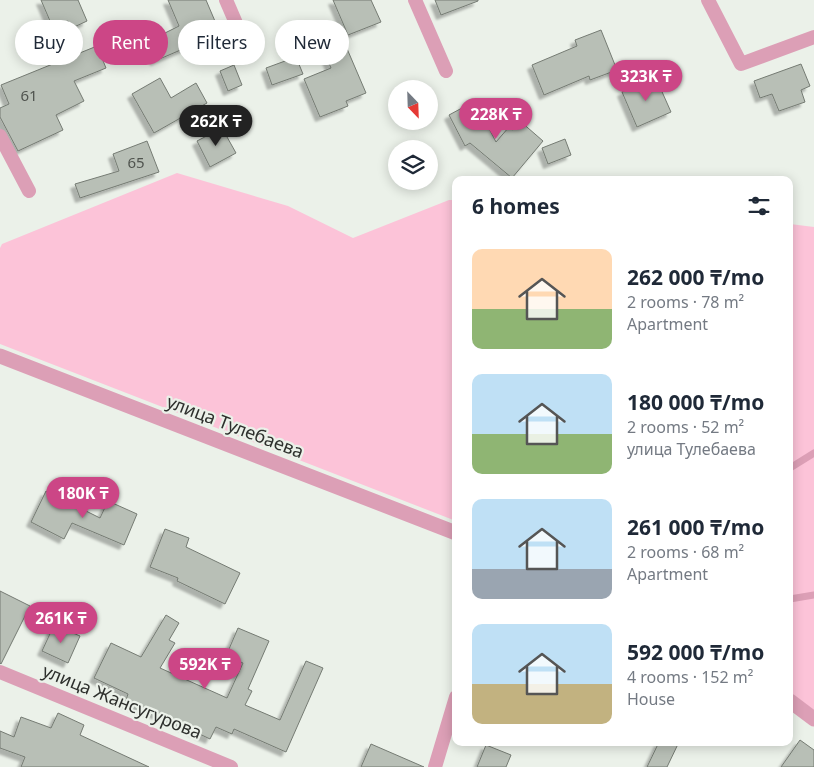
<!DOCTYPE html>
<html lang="en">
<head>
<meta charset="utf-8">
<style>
  body { margin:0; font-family:"Noto Sans",sans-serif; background:#f2f2f3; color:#1f2937; height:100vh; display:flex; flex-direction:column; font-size:19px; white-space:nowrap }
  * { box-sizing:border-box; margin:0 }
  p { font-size:16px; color:#747a83 }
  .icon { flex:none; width:28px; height:28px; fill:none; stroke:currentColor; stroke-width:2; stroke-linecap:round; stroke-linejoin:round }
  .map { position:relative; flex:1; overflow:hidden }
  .side { position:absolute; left:452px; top:176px; width:341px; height:570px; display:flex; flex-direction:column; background:#fff; border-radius:10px; box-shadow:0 2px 12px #0003 }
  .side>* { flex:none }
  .hud { position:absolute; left:15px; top:20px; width:362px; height:45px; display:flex; gap:10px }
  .needle { width:32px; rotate:157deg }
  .controls { position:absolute; left:388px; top:80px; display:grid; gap:10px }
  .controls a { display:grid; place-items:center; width:50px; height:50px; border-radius:50%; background:#fff; box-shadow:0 2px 12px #0003; font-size:25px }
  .price { position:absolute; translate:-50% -42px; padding:0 11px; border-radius:18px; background:#cc4686; color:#fff; font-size:16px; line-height:32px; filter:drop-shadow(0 1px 2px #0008) }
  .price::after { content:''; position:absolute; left:50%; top:30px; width:15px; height:11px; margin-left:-8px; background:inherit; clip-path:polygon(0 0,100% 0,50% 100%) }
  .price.current { background:#222; color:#fff }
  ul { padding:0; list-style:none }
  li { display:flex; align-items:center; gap:15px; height:125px; padding:0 20px }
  li span { display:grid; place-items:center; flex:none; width:140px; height:100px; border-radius:10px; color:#555 }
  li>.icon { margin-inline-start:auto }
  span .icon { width:60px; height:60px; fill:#fffc; stroke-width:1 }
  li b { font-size:21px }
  h2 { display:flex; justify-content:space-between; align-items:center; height:60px; padding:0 20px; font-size:21px }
  .tag { padding:0 18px; border-radius:22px; background:#fff; box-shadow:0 2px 12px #0003; font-size:18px; line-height:45px }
  .tag.current { background:#cc4686; color:#fff }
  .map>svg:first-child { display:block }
</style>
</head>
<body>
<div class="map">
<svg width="814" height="767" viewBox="0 0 814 767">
  <defs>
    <filter id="shadow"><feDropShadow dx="-4.5" dy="4.5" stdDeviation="1" flood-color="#0004"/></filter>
  </defs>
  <rect width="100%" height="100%" fill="#ebf1e9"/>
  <g fill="#fcc3d8">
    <polygon points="177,173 288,206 353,238 449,200 456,200 456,521 0,344 0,248 2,244"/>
    <polygon points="790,224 814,227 814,718 790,699"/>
  </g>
  <g fill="#b8bfb6" stroke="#757b73" filter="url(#shadow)">
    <polygon points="41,0 78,0 87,21 72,28 68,21 53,28"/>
    <polygon points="168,0 206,0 220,33 155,61 147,42 179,26"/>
    <polygon points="333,0 371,0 381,22 348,35"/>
    <polygon points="435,0 478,0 478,1 441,15"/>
    <polygon points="601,30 617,70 590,80 589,76 544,95 532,65 577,46 575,40"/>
    <polygon points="342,37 366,93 346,101 348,106 320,117 304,79 331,68 321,45"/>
    <polygon points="97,46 106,68 74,81 84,101 56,115 63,130 18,151 0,117 0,108 9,104 1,85"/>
    <polygon points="296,57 303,74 272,85 266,68"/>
    <polygon points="801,64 810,86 801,90 805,102 779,111 772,94 760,98 754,81"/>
    <polygon points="234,65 242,85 228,91 220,71"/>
    <polygon points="655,76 671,112 637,127 622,92"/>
    <polygon points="160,78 171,98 196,83 207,103 154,133 132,94"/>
    <polygon points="475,101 496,142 509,127 513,130 520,121 543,141 512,178 470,143 465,146 449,115"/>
    <polygon points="222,128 236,153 210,167 197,141"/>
    <polygon points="565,139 571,155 548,164 542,148"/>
    <polygon points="147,141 159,172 80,198 75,184 119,171 113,154"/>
    <polygon points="46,491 100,518 108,501 137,514 124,545 72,523 64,539 31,522"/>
    <polygon points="165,529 189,538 186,547 240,573 225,604 177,581 178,578 150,567"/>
    <polygon points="0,591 30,606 1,664 0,663"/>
    <polygon points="166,615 179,623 169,640 175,643 160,668 227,698 243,663 226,656 238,628 269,641 248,689 252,691 245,705 280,720 306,661 323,668 286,752 234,729 232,734 216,727 210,739 162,716 125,703 128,694 94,678 111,643 141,657"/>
    <polygon points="54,625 80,636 68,663 42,651"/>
    <polygon points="58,713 84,725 80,735 149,767 21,767 25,757 0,748 0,731 14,737 21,717 51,728"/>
    <polygon points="800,740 814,750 814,767 781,767"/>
    <polygon points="659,742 679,742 667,767 647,767"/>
    <polygon points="371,744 424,767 361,767"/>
    <polygon points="486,745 511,755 506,767 477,767"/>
  </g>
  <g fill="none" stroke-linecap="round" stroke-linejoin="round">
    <g stroke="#dc9fb6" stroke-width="7">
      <polyline points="790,468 814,453"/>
      <polyline points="790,599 814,595"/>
    </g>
    <g stroke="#dc9fb6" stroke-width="14">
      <polyline points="226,0 248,51"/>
      <polyline points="415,0 446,71"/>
      <polyline points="708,0 741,64 814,37"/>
      <polyline points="0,136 29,191"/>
      <polyline points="0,672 231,767"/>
      <polyline points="435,767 456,697"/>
    </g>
    <g stroke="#dc9fb6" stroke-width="15">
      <polyline points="0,356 456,533"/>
      <polyline points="790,701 814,719"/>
    </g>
  </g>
  <g text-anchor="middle" stroke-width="4.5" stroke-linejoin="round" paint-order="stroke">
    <g font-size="15" fill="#50544f">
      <text x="29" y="101">61</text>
      <text x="136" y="168">65</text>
    </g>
    <g font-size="18" fill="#2e302d" stroke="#ebf1e9">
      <text transform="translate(235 427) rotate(21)" y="6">улица Тулебаева</text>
      <text transform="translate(122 702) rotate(22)" y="6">улица Жансугурова</text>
    </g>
  </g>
</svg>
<div class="controls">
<a><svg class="needle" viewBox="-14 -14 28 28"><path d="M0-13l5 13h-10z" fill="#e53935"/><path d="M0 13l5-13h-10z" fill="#747a83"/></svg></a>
<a><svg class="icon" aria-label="layers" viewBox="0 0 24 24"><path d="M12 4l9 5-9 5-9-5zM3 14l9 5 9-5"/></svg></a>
</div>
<b class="price" style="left:646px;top:102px">323K ₸</b>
<b class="price" style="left:496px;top:140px">228K ₸</b>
<b class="price current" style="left:216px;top:147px">262K ₸</b>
<b class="price" style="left:83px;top:519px">180K ₸</b>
<b class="price" style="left:61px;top:644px">261K ₸</b>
<b class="price" style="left:205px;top:690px">592K ₸</b>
<div class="hud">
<a class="tag">Buy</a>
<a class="tag current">Rent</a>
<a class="tag">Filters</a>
<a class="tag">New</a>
</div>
<section class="side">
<h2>6 homes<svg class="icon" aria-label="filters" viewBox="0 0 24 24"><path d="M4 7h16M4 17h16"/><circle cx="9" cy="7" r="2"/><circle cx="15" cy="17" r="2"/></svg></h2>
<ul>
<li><span style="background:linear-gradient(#ffd9b3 60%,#8fb573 0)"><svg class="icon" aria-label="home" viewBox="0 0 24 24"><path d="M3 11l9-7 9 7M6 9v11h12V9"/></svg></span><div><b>262 000 ₸/mo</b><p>2 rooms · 78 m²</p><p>Apartment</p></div></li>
<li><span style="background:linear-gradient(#bfe0f5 60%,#8fb573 0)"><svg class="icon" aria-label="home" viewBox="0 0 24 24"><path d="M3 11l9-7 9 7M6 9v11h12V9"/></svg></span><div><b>180 000 ₸/mo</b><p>2 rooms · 52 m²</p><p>улица Тулебаева</p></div></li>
<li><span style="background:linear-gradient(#bfe0f5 70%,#9aa5b1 0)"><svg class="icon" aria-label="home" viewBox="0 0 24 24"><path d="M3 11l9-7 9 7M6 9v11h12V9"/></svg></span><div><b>261 000 ₸/mo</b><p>2 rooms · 68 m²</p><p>Apartment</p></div></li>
<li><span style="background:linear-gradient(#bfe0f5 60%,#c2b280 0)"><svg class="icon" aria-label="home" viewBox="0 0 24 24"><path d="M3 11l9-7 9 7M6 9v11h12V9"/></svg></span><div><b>592 000 ₸/mo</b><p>4 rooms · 152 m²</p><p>House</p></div></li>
</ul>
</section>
</div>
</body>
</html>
